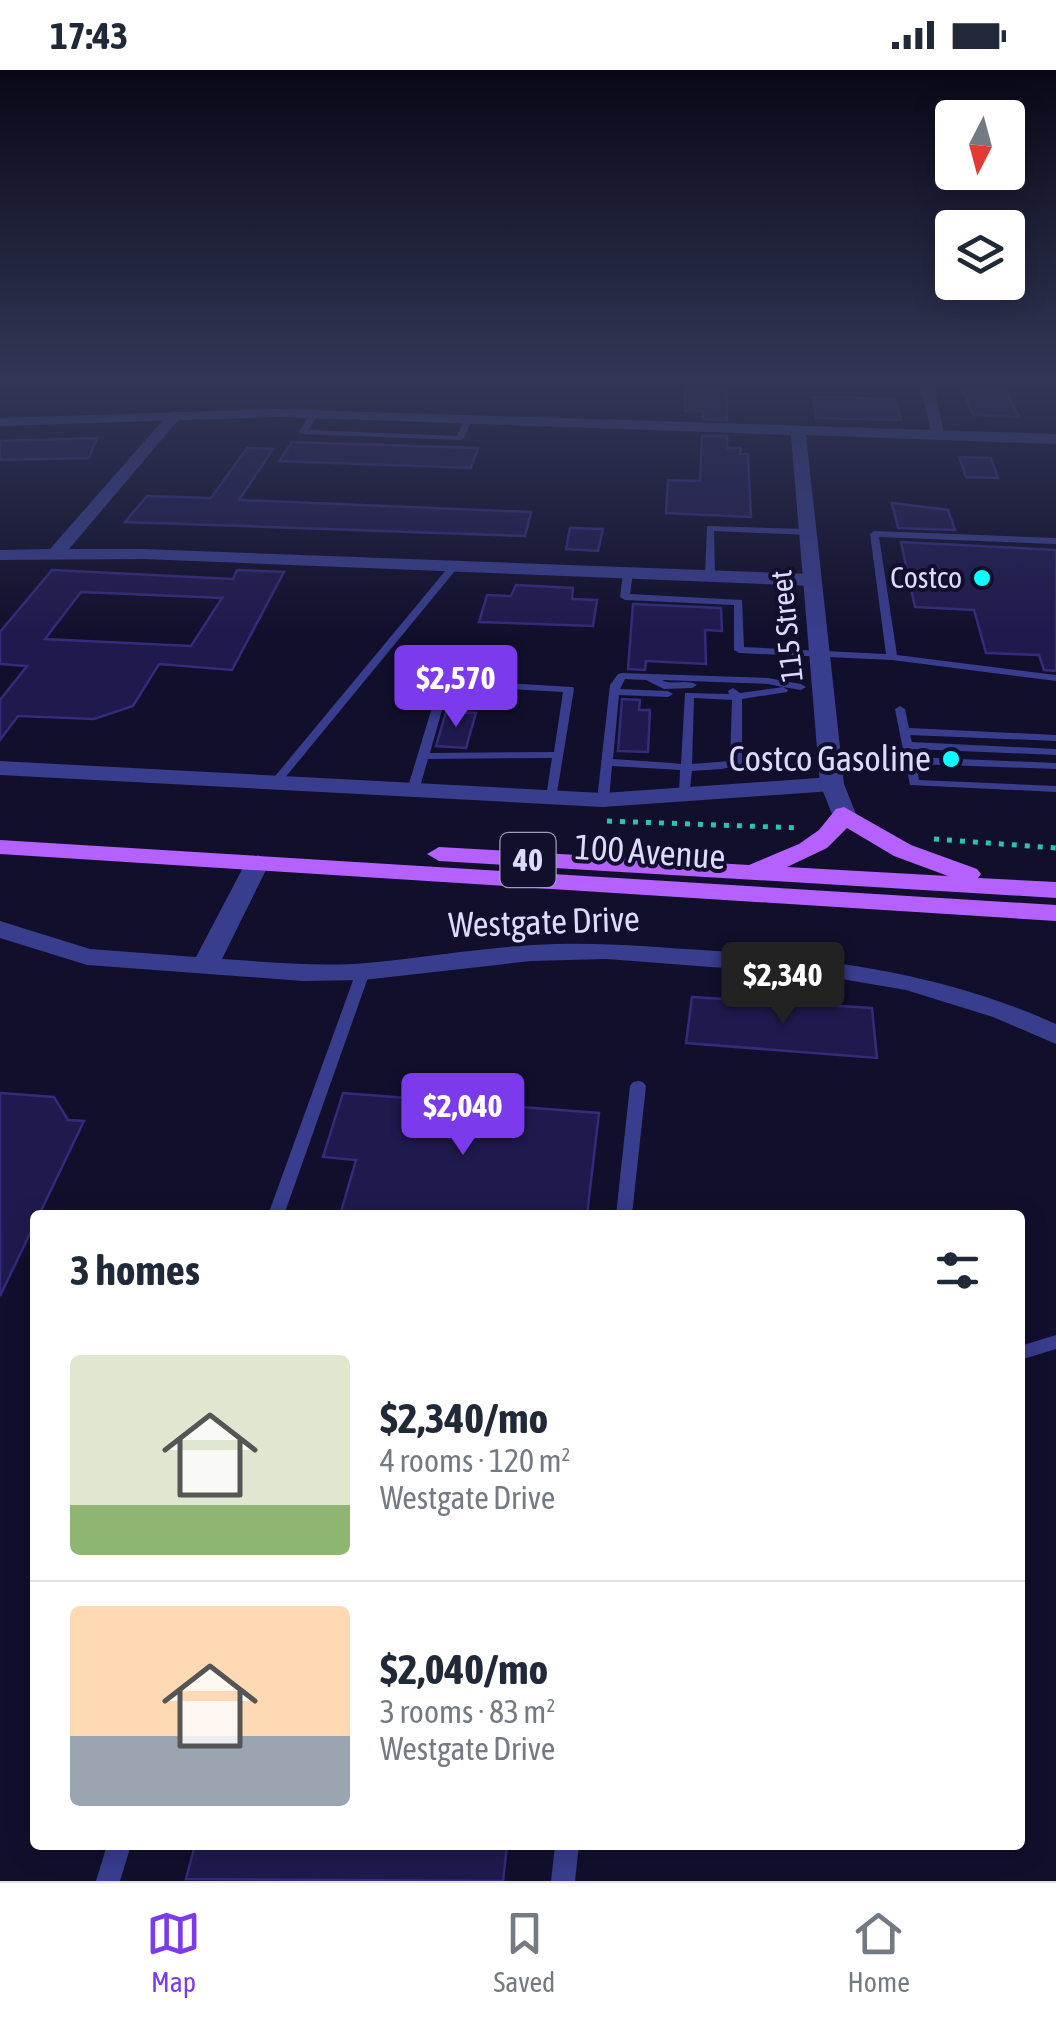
<!DOCTYPE html>
<html lang="en">
<head>
<meta charset="utf-8">
<style>
  body { margin:0; font-family:"Asap Condensed",sans-serif; background:#f6f6f7; color:#1f2937; height:100vh; display:flex; flex-direction:column; font-size:38px; white-space:nowrap }
  * { box-sizing:border-box; margin:0 }
  p { font-size:32px; color:#747a83 }
  .icon { flex:none; width:55px; height:55px; fill:none; stroke:currentColor; stroke-width:2; stroke-linecap:round; stroke-linejoin:round }
  .map { position:relative; flex:1; overflow:hidden }
  .sheet { position:absolute; left:30px; top:1140px; width:995px; height:640px; display:flex; flex-direction:column; background:#fff; border-radius:10px; box-shadow:0 5px 25px #0003 }
  .sheet>* { flex:none }
  .needle { width:65px; rotate:186deg }
  .controls { position:absolute; left:935px; top:30px; display:grid; gap:20px }
  .controls a { display:grid; place-items:center; width:90px; height:90px; border-radius:10px; background:#fff; box-shadow:0 5px 25px #0003; font-size:50px }
  .price { position:absolute; translate:-50% -85px; padding:0 22px; border-radius:10px; background:#7c3aed; color:#fff; font-size:32px; line-height:65px; filter:drop-shadow(0 2px 5px #0008) }
  .price::after { content:''; position:absolute; left:50%; top:60px; width:30px; height:22px; margin-left:-15px; background:inherit; clip-path:polygon(0 0,100% 0,50% 100%) }
  .price.active { background:#222; color:#fff }
  ul { padding:0; list-style:none }
  li { display:flex; align-items:center; gap:30px; height:250px; padding:0 40px }
  li+li { border-top:2px solid #e0e1e3 }
  li span { display:grid; place-items:center; flex:none; width:280px; height:200px; border-radius:10px; color:#555 }
  li>.icon { margin-inline-start:auto }
  span .icon { width:120px; height:120px; fill:#fffc; stroke-width:1 }
  li b { font-size:42px }
  h2 { display:flex; justify-content:space-between; align-items:center; height:120px; padding:0 40px; font-size:42px }
  .status { display:flex; justify-content:space-between; align-items:center; height:70px; padding:0 50px; background:#fff; direction:ltr }
  .status svg { height:28px; fill:currentColor }
  .dock { display:flex; justify-content:space-around; align-items:center; height:140px; border-top:2px solid #e0e1e3; background:#fff; font-size:28px; color:#747a83 }
  .dock a { display:grid; justify-items:center; gap:5px }
  .dock .active { color:#7c3aed }
  .map>svg:first-child { display:block }
</style>
</head>
<body>
<div class="status"><b>17:43</b><svg viewBox="0 0 49 12"><path d="M0 12V9h3v3zM5 12V6h3v6zM10 12V3h3v9zM15 12V0h3v12zM26 1h20v11H26zM47 4h2v5h-2z"/></svg></div>
<div class="map">
<svg width="1056" height="1811" viewBox="0 0 1056 1811">
  <rect width="100%" height="100%" fill="#110f2c"/>
  <g fill="#1f1a4e" stroke="#332b7b" stroke-width="2.5" fill-rule="evenodd">
    <polygon points="686,312 726,312 727,350 703,349 703,341 685,341"/>
    <polygon points="960,312 1002,312 1019,347 973,345"/>
    <polygon points="813,327 895,329 901,350 816,348"/>
    <polygon points="702,366 727,366 727,378 741,378 740,384 748,384 751,447 666,443 668,410 700,411"/>
    <polygon points="97,368 89,388 0,390 0,371"/>
    <polygon points="292,372 353,374 478,378 471,398 279,391"/>
    <polygon points="247,378 273,379 239,430 531,442 525,466 125,452 147,426 211,428"/>
    <polygon points="959,387 991,388 998,408 966,407"/>
    <polygon points="892,433 948,440 955,460 898,458"/>
    <polygon points="570,458 603,459 598,481 566,479"/>
    <polygon points="901,472 1056,480 1056,601 1044,600 1039,585 986,583 974,540 915,537"/>
    <path d="M52,500L233,509L237,500L284,502L232,600L159,594L133,636L94,649L18,646L0,670V630L27,596L0,594V562ZM81,522L222,528L191,576L45,569Z"/>
    <polygon points="516,515 573,518 572,529 597,530 593,556 479,552 487,525 511,526"/>
    <polygon points="633,534 721,538 722,561 705,560 706,594 646,591 645,600 628,599"/>
    <polygon points="622,629 640,630 639,640 650,640 648,682 618,681"/>
    <polygon points="446,642 476,643 466,678 436,676"/>
    <polygon points="692,927 872,938 877,988 686,973"/>
    <polygon points="0,1023 54,1027 68,1050 84,1051 39,1145 35,1145 35,1153 0,1226"/>
    <polygon points="343,1023 599,1043 587,1145 340,1145 356,1090 323,1087"/>
    <polygon points="195,1775 507,1775 503,1811 186,1809"/>
  </g>
  <g fill="none" stroke-linecap="round" stroke-linejoin="round">
    <g stroke="#29c4ab" stroke-width="5" stroke-dasharray="5 8" stroke-linecap="butt">
      <polyline points="607,751 801,758"/>
      <polyline points="934,769 1056,778"/>
    </g>
    <g fill="#383d8d" fill-rule="evenodd">
      <polygon points="311,343 318,345 308,360 457,366 465,348 472,350 464,368 460,370 300,364 299,362"/>
      <polygon points="707,456 808,459 812,462 808,465 714,461 715,506 710,509 705,506"/>
      <polygon points="874,461 1056,468 1056,474 879,467 897,585 1056,605 1056,611 892,590 739,583 734,580 734,535 625,530 620,527 623,503 628,500 633,503 630,524 742,530 744,577 886,584 870,464"/>
      <polygon points="451,494 459,496 279,715 271,715 271,711"/>
      <path d="M622,603L768,608L801,614L806,617L801,620L783,617L788,620L787,622L742,629V693L740,695L722,699L692,701L689,727H681L679,725L680,700L612,696L609,730L603,734L597,730L610,615L618,604ZM625,609L646,610L664,619L692,618L697,615C687,608 673,616 662,610L768,614L783,617L740,623L733,618L728,621L729,624L685,623L681,694L672,693L613,689L619,625L668,627L673,624L668,621L620,619ZM694,628L732,630L730,691L692,694Z"/>
      <path d="M454,610L573,617L574,619L556,729L552,731L546,727L552,688L428,689L419,720L417,722H409L407,720L437,621ZM456,616L563,622L554,682L430,683L447,622Z"/>
      <polygon points="900,636 905,639 909,658 1056,665 1056,671 910,665 912,672 1056,679 1056,685 913,679 915,687 1056,693 1056,699 916,694 919,710 1056,716 1056,722 910,715 895,639"/>
      <polygon points="363,898 370,902 284,1145 268,1145 356,902"/>
      <polygon points="638,1011 643,1012 646,1016 632,1145 616,1145 630,1016 633,1012"/>
      <polygon points="1056,1265 1056,1279 1020,1290 1020,1276"/>
      <polygon points="107,1775 131,1775 120,1811 96,1811"/>
      <polygon points="555,1775 579,1775 575,1811 551,1811"/>
    </g>
    <g fill="#383d8d" fill-rule="evenodd">
      <polygon points="919,311 933,311 945,368 932,365"/>
      <polygon points="175,341 182,345 180,348 69,479 143,479 812,504 821,510 812,516 143,489 0,490 0,480 50,479 170,342"/>
      <polygon points="0,691 603,723 832,707 844,714 832,721 603,737 0,705"/>
    </g>
    <g fill="#383d8d" fill-rule="evenodd">
      <polygon points="0,311 7,311 7,312 0,316"/>
      <polygon points="279,339 1056,364 1056,374 806,365 844,714 856,744 844,751 832,744 820,714 791,365 279,347 0,356 0,348"/>
      <path d="M258,785L270,792L222,889C270,892 319,897 367,893C422,888 478,878 533,875C595,871 655,877 716,881C837,890 944,904 1056,954V974L993,947L906,920L818,905L606,889L531,891L363,910L303,911L87,895L0,868V851L90,879L196,887L246,792Z"/>
    </g>
    <g fill="#b461ff" fill-rule="evenodd">
      <path d="M844,737L911,775L977,799L981,804L978,808L1056,812V828L439,791L427,784L439,777L749,795L799,774L819,760L836,739ZM847,758L894,786L948,806L787,797L827,778Z"/>
      <polygon points="0,770 1056,835 1056,851 0,784"/>
    </g>
  </g>
  <linearGradient id="sky" x2="0" y2="1"><stop stop-color="#090818"/><stop offset="0.55" stop-color="#323756"/><stop offset="1" stop-color="#323756" stop-opacity="0"/></linearGradient>
  <rect width="1056" height="565" fill="url(#sky)"/>
  <g fill="#06ffff" stroke="#110f2c" stroke-width="4">
    <circle cx="982" cy="508" r="10"/>
    <circle cx="951" cy="689" r="10"/>
  </g>
  <g text-anchor="middle" stroke-width="8" stroke-linejoin="round" paint-order="stroke">
    <g font-size="30" fill="#dbdaff" stroke="#110f2c" text-anchor="end">
      <text x="962" y="518">Costco</text>
    </g>
    <g font-size="30" fill="#dbdaff" stroke="#110f2c">
      <text transform="translate(787 556) rotate(-96)" y="10">115 Street</text>
    </g>
    <rect fill="#110f2c" stroke="#9e9dc0" stroke-width="2.5" x="500.5" y="763" width="55" height="54" rx="8"/>
    <g font-size="32" font-weight="bold" fill="#dbdaff">
      <text x="528" y="801">40</text>
    </g>
    <g font-size="35" fill="#dbdaff" stroke="#110f2c" text-anchor="end">
      <text x="931" y="701">Costco Gasoline</text>
    </g>
    <g font-size="35" fill="#dbdaff" stroke="#110f2c">
      <text transform="translate(650 782) rotate(4)" y="12">100 Avenue</text>
      <text transform="translate(544 852) rotate(-2)" y="12">Westgate Drive</text>
    </g>
  </g>
</svg>
<div class="controls">
<a><svg class="needle" viewBox="-14 -14 28 28"><path d="M0-13l5 13h-10z" fill="#e53935"/><path d="M0 13l5-13h-10z" fill="#747a83"/></svg></a>
<a><svg class="icon" aria-label="layers" viewBox="0 0 24 24"><path d="M12 4l9 5-9 5-9-5zM3 14l9 5 9-5"/></svg></a>
</div>
<b class="price" style="left:456px;top:660px">$2,570</b>
<b class="price active" style="left:783px;top:957px">$2,340</b>
<b class="price" style="left:463px;top:1088px">$2,040</b>
<section class="sheet">
<h2>3 homes<svg class="icon" aria-label="filters" viewBox="0 0 24 24"><path d="M4 7h16M4 17h16"/><circle cx="9" cy="7" r="2"/><circle cx="15" cy="17" r="2"/></svg></h2>
<ul>
<li><span style="background:linear-gradient(#dfe7d0 75%,#8fb573 0)"><svg class="icon" aria-label="home" viewBox="0 0 24 24"><path d="M3 11l9-7 9 7M6 9v11h12V9"/></svg></span><div><b>$2,340/mo</b><p>4 rooms · 120 m²</p><p>Westgate Drive</p></div></li>
<li><span style="background:linear-gradient(#ffd9b3 65%,#9aa5b1 0)"><svg class="icon" aria-label="home" viewBox="0 0 24 24"><path d="M3 11l9-7 9 7M6 9v11h12V9"/></svg></span><div><b>$2,040/mo</b><p>3 rooms · 83 m²</p><p>Westgate Drive</p></div></li>
</ul>
</section>
</div>
<nav class="dock">
<a class="active"><svg class="icon" aria-label="map" viewBox="0 0 24 24"><path d="M3 6l6-2 6 2 6-2v14l-6 2-6-2-6 2zM9 4v14M15 6v14"/></svg>Map</a>
<a><svg class="icon" aria-label="saved" viewBox="0 0 24 24"><path d="M7 4h10v16l-5-4-5 4z"/></svg>Saved</a>
<a><svg class="icon" aria-label="home" viewBox="0 0 24 24"><path d="M3 11l9-7 9 7M6 9v11h12V9"/></svg>Home</a>
</nav>
</body>
</html>
